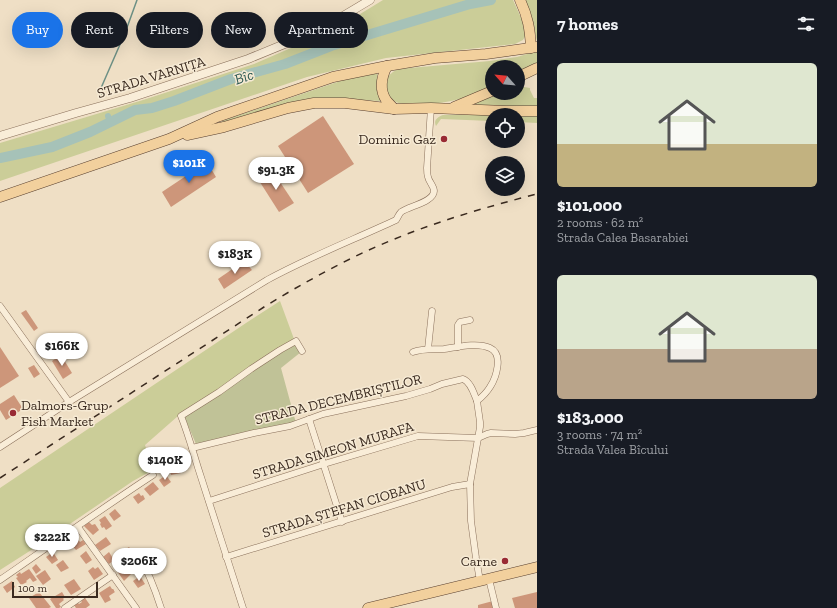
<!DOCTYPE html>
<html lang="en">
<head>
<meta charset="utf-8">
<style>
  body { margin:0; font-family:"Zilla Slab",serif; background:#20242c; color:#f1f3f6; height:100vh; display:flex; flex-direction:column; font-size:15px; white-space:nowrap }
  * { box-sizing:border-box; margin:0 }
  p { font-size:13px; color:#9ea1a6 }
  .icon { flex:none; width:22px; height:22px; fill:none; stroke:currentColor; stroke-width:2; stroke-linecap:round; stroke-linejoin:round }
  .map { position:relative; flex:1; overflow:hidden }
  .side { display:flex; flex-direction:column; background:#171b24; width:300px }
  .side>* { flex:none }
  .hud { position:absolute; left:12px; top:12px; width:380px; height:36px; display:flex; gap:8px }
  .needle { width:26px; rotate:297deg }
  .tools { position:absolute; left:485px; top:60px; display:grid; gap:8px }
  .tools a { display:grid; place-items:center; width:40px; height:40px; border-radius:50%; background:#171b24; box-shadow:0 4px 16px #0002; font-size:20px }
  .scale { position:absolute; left:12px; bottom:10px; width:86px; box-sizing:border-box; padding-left:4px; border:2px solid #3a2a1f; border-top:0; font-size:11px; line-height:14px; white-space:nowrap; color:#3a2a1f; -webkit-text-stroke:3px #f6ead4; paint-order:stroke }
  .price { position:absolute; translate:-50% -34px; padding:0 9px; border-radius:14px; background:#fff; color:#222; font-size:13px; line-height:26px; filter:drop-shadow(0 1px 2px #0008) }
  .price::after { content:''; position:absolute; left:50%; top:24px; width:12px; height:9px; margin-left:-6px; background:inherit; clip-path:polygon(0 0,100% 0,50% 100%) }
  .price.on { background:#1a73e8; color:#fff }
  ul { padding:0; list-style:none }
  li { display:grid; align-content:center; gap:8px; height:212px; padding:0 20px }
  li span { display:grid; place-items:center; height:124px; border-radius:6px; color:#555 }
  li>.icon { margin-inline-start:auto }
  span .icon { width:72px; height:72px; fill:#fffc; stroke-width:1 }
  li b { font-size:17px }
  h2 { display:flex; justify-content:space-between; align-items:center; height:48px; padding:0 20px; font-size:17px }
  .chip { padding:0 14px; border-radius:18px; background:#171b24; box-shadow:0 4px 16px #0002; font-size:14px; line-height:36px }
  .chip.on { background:#1a73e8; color:#fff }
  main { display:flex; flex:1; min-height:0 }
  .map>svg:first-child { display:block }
</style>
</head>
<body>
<main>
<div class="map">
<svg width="537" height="608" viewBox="0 0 537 608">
  <rect width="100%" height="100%" fill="#efdfc5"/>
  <g fill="#cbcd98">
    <polygon points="383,0 513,0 523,22 526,35 523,40 515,44 386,58 307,77 0,181 0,143 143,100 254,64 330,31 352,19"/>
    <polygon points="525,0 537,0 537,41 529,9"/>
    <path d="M537,51V64L518,74V67H492V87C479,93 466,98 451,101C437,104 418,105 403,104C390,103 384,90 387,79C389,74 394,71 398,69L490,61L517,57Z"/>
    <polygon points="377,73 381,101 343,99 223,124 222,121 346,79"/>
    <polygon points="518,86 530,88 530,90 534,98 537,98 537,108 474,105 475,102 494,93 518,93"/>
    <path d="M484,114H537V123L518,122V115H492V121L441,119L436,126C433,120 438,117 443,115Z"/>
    <polygon points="280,301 294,339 229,383 178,416 145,445 153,470 133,481 36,547 0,570 0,488 246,323"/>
  </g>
  <polygon fill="#c0c297" points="294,344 301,352 281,368 296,423 196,444 184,416"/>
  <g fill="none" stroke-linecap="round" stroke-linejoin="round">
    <polyline stroke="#6d9085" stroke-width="1.5" points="102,97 101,92 101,88 125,33 137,0"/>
    <polyline stroke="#a6c2b8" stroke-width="6" points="108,116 110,122"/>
    <polyline stroke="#a6c2b8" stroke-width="10" points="0,158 52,147 90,132 135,110 152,108 174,101 231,79 285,64 331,46 470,4 491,0"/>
  </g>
  <g fill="#cd967a">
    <polygon points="323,116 354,164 308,193 278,146"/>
    <polygon points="207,162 216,177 171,207 162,192"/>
    <polygon points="272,170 294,203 279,212 258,179"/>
    <polygon points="244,261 252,270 224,289 218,279"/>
    <polygon points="26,310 38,328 34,331 21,313"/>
    <polygon points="0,347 19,376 0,388"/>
    <polygon points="61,355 72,373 63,379 52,361"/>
    <polygon points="34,365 40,374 34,378 28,368"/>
    <polygon points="14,395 23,409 6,420 0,410 0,404"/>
    <polygon points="174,458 177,467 170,468 168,460"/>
    <polygon points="180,467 181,473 171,475 170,469"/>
    <polygon points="166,475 171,482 164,487 159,480"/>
    <polygon points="153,482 159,489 150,496 144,489"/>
    <polygon points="139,493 141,496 143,495 145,499 138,504 133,497"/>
    <polygon points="115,509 121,516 114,521 109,514"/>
    <polygon points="105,516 112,526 106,530 104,527 102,528 100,524 101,523 99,520"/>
    <polygon points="89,522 92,525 95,524 99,530 93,535 84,526"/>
    <polygon points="69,535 72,539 76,537 80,542 83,540 86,544 76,550 66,539"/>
    <polygon points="106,537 111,544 100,551 95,545"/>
    <polygon points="129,547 135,555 124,562 118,554"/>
    <polygon points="86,551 92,560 86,564 80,556"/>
    <polygon points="53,552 58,560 52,564 46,557"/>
    <polygon points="109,552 114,560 109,564 103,557"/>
    <polygon points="63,560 69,568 61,572 56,565"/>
    <polygon points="36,564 41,570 36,574 32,568"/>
    <polygon points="126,566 131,574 124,581 117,571"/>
    <polygon points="93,567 95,569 98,567 103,574 94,580 88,571"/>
    <polygon points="29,569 37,580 33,582 30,578 26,581 27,582 21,585 16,578 18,577 16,575 20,572 21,574"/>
    <polygon points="45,570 51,579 43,585 36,576"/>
    <polygon points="140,576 145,584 138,588 133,581"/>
    <polygon points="74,579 81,589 71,595 64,585"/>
    <polygon points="12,581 15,587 7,593 3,587"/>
    <polygon points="110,586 112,589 113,589 114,590 114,591 115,592 109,596 111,600 105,603 99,593"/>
    <polygon points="39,592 51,607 49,608 36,608 29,598"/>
    <polygon points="62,592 65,597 63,599 64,600 59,604 61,607 59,608 56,608 50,599"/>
    <polygon points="537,592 537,608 515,608 512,598"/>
    <polygon points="85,598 90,605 86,608 76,608 74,605 78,603 79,604 82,602 81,601"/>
    <polygon points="493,601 494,608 478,608 478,605"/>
  </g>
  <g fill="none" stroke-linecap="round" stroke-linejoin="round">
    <defs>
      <g id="minor">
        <polyline points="0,306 69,402"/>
        <polyline points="458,347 458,325 460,322 470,320"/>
        <polyline points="428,349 432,311"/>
        <path d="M413,352C425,348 433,350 444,349C457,347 478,342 490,348C504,354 496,378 490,387C487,392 482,397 477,401L480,422V427L470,484L471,521L476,558L480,581"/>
        <polyline points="309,419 342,522"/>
        <path d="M0,447L69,402L267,280C309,257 353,240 396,220C398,217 399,214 401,212C409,206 434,202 434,191C434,186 429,182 428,177C427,174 427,171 427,168L431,108"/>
        <path d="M192,448L254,433L290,426L323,414L406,396L430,389L442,384L463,379C471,382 474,394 477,401"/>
        <polyline points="209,501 324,464 418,436 478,438 487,434 491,433 515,434 524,433 537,430"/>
        <polyline points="78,527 136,608"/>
        <path d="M138,554C148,571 155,589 161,608"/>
        <polyline points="226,557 452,487 470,484"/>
        <polyline points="489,579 496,608"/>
        <path d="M0,580C51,545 101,509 153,475"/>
        <polyline points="65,608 113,575"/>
        <path d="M243,608C229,564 215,521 201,477C194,456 189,436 181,416L219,392L251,369L280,350L296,341L302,351"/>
      </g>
      <polyline id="tertiary" points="0,136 76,113 130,98 248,59 304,36 333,22 370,0"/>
      <g id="primary">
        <path d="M520,0C528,17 530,29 531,48"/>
        <path d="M387,66C382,76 379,89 386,100C388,103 392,106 394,109"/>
        <polyline points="518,77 537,68"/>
        <polyline points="454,107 492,91"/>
        <polyline points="187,135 224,127 288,108 314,103 345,103 394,109 431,108 506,111 537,111"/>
        <polyline points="0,197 169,139 217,117 333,77 387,66 435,58 486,54 537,47"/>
        <polyline points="368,608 537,567"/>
      </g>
    </defs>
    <use href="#minor" stroke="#8a705b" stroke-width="7"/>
    <use href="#tertiary" stroke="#8a705b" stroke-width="9"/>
    <use href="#primary" stroke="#583f2f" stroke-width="11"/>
    <use href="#minor" stroke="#f9edd8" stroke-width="6"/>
    <use href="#tertiary" stroke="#f9edd8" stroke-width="8"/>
    <use href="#primary" stroke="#f2d09d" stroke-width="10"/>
    <path stroke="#3a2a1f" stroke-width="1.5" stroke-dasharray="7 7" stroke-linecap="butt" d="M0,478L264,307C293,289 322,273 352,258C411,229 474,210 537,194"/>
  </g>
  <g fill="#992a34" stroke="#f6ead4" stroke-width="1.5">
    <circle cx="444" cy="139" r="4"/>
    <circle cx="13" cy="413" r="4"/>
    <circle cx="505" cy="561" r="4"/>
  </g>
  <g text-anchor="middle" stroke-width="3" stroke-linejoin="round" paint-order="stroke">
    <g font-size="14" fill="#3a2a1f" stroke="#f6ead4">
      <text transform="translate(151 77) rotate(-17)" y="5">STRADA VARNIȚA</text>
      <text transform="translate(338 399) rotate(-14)" y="5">STRADA DECEMBRIȘTILOR</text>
      <text transform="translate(333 450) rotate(-17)" y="5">STRADA SIMEON MURAFA</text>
      <text transform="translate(344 508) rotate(-17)" y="5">STRADA ȘTEFAN CIOBANU</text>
    </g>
    <g font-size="14" fill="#3a2a1f" stroke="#f6ead4" text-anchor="end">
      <text x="436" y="144">Dominic Gaz</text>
      <text x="21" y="410" text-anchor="start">Dalmors-Grup<tspan x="21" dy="16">Fish Market</tspan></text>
      <text x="497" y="566">Carne</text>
    </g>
    <g font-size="15" font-style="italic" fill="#2e5953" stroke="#f6ead4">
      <text transform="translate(244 77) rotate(-19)" y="5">Bîc</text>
    </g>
  </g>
</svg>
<div class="tools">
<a><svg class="needle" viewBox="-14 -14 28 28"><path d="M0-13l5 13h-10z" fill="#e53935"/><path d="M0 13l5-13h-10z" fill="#9ea1a6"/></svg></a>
<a><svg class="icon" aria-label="locate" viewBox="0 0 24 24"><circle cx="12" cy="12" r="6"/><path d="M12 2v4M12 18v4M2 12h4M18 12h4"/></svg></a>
<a><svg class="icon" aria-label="layers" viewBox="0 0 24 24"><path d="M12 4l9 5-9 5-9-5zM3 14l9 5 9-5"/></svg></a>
</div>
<div class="scale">100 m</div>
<b class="price on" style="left:189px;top:184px">$101K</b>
<b class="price" style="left:276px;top:191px">$91.3K</b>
<b class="price" style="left:235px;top:275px">$183K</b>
<b class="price" style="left:62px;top:367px">$166K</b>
<b class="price" style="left:165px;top:481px">$140K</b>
<b class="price" style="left:52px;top:558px">$222K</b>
<b class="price" style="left:139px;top:582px">$206K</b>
<div class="hud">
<a class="chip on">Buy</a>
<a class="chip">Rent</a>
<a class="chip">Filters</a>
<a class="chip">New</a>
<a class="chip">Apartment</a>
</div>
</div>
<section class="side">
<h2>7 homes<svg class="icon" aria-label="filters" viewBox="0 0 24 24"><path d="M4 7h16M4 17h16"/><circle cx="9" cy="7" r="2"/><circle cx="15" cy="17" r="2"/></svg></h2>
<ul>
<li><span style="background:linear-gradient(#dfe7d0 65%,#c2b280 0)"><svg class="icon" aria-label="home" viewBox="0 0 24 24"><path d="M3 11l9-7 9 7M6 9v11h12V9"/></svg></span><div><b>$101,000</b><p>2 rooms · 62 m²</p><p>Strada Calea Basarabiei</p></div></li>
<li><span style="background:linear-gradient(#dfe7d0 60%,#b9a48a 0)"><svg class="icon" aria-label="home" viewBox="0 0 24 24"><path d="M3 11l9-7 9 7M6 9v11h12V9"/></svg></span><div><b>$183,000</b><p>3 rooms · 74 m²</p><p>Strada Valea Bîcului</p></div></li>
</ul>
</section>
</main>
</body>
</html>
